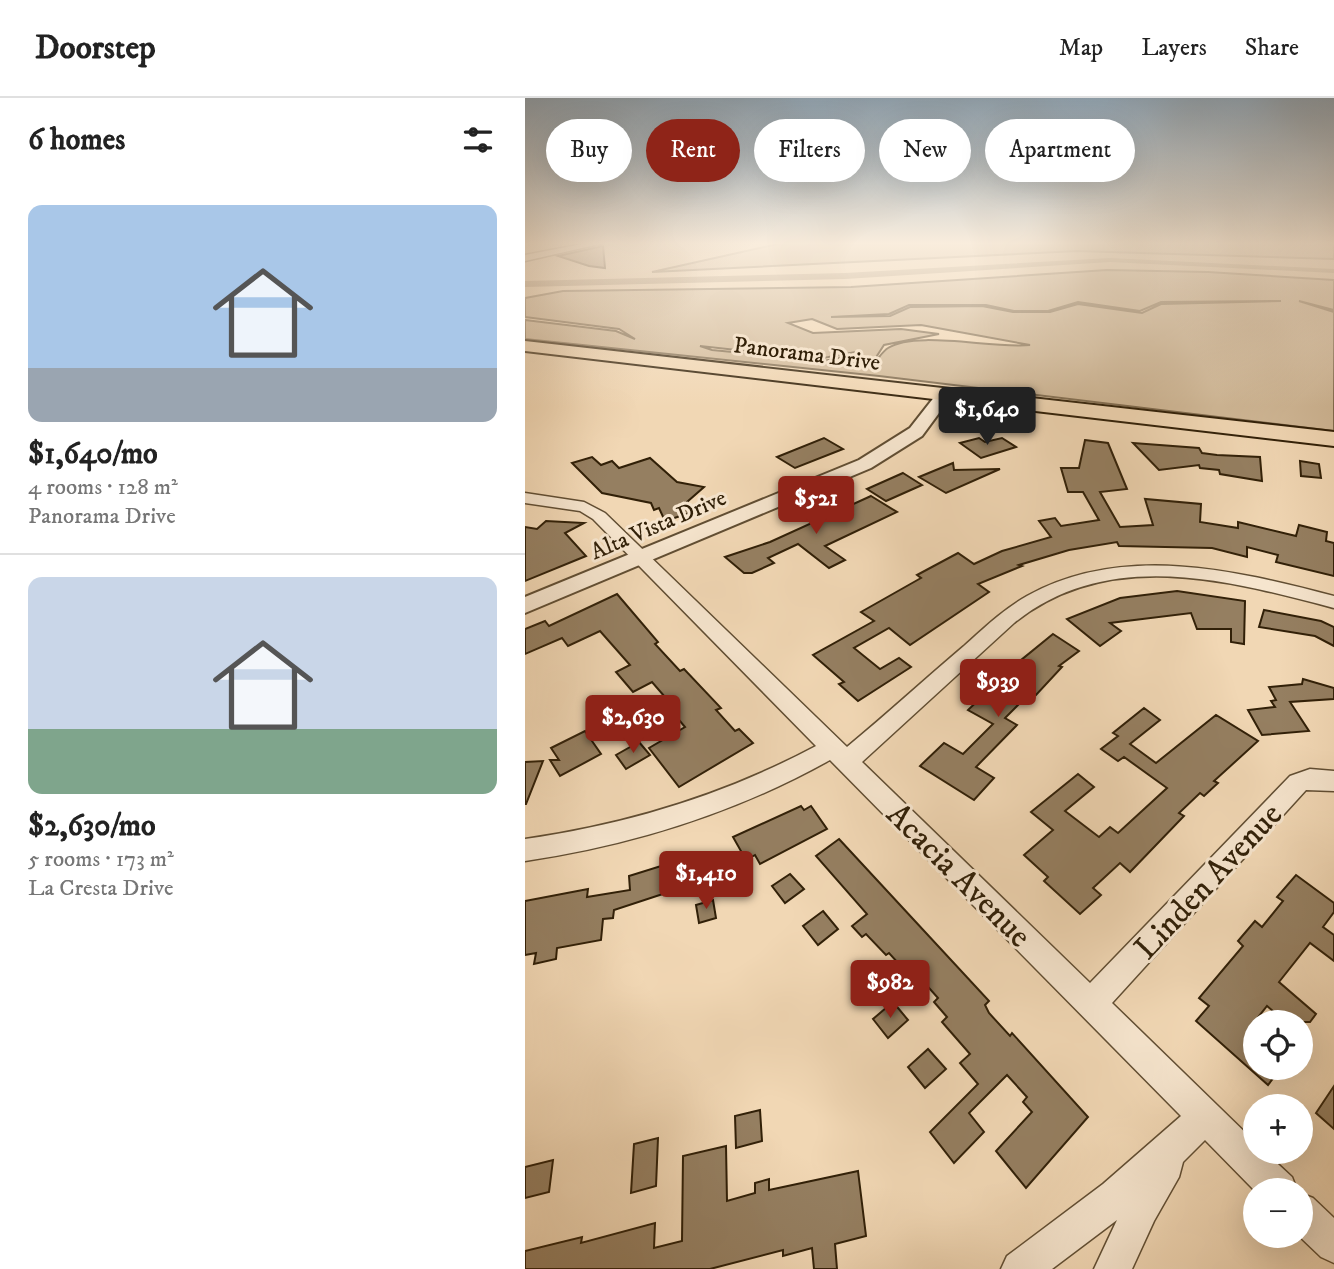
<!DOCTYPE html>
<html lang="en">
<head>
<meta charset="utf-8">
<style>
  body { margin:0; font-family:"IM FELL DW Pica",serif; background:#f2f2f2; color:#222; height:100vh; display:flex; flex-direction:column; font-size:26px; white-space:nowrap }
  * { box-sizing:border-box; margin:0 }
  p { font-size:23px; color:#767676 }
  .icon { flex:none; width:38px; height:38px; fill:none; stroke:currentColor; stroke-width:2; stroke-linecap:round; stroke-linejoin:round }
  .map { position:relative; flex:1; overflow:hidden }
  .sheet { display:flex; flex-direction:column; background:#fff; width:525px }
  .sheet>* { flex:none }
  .top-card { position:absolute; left:21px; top:21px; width:665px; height:63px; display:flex; gap:14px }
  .fabs { position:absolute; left:718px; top:912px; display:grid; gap:14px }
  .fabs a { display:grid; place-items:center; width:70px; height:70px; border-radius:50%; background:#fff; box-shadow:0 7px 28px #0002; font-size:35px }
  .price { position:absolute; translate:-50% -60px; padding:0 16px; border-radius:7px; background:#8f2418; color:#fff; font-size:23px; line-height:46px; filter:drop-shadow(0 2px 4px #0008) }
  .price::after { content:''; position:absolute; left:50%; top:42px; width:21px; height:16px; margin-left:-10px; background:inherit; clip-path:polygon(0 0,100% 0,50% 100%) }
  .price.selected { background:#222; color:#fff }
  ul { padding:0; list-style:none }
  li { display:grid; align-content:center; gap:14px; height:371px; padding:0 28px }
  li+li { border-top:2px solid #e0e0e0 }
  li span { display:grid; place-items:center; height:217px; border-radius:14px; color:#555 }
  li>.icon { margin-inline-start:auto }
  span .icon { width:126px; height:126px; fill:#fffc; stroke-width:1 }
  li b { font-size:30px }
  h2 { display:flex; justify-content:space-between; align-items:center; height:84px; padding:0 28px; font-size:30px }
  .tag { padding:0 24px; border-radius:32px; background:#fff; box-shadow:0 7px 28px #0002; font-size:24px; line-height:63px }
  .tag.selected { background:#8f2418; color:#fff }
  header { display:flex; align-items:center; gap:42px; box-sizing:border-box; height:98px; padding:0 35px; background:#fff; border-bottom:2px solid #e0e0e0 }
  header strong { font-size:33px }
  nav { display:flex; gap:38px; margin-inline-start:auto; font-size:24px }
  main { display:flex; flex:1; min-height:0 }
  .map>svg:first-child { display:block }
</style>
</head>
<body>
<header>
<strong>Doorstep</strong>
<nav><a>Map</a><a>Layers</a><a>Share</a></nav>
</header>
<main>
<section class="sheet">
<h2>6 homes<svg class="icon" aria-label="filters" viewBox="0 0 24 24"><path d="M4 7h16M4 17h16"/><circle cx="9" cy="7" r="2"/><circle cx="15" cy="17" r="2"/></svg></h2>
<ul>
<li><span style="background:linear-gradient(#a9c7e8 75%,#9aa5b1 0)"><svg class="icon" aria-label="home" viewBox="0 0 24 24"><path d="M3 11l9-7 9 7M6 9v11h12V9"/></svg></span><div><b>$1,640/mo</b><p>4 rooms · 128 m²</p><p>Panorama Drive</p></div></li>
<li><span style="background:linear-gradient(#c9d6e8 70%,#7fa58c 0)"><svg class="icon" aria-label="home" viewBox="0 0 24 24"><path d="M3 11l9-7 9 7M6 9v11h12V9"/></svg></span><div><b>$2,630/mo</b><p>5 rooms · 173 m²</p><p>La Cresta Drive</p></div></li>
</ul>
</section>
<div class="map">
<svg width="809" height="1171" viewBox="0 0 809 1171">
  <rect width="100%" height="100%" fill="#f1d7b4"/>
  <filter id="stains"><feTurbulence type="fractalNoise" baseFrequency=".00286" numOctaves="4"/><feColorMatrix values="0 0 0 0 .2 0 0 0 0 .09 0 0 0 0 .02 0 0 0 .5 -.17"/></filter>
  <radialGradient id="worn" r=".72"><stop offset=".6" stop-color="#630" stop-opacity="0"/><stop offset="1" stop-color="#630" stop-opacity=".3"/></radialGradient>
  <g fill="#d0b897" stroke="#806c50" stroke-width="2" fill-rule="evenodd">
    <polygon points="257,145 809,145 809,161 552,153 127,174"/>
    <path d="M582,172L683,174L809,182V212L774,203L809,214V333L354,278L0,241V222L91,233L110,241L94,231L0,219V200L38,193L326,189ZM756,203L636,206L617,215L553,206L525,214H488L457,208L385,209L365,218L306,219L364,216L384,207H461L489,213H523L553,204L615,213L636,204ZM287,221L312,231L396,227L505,247C468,251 391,232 363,250C358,253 353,261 348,266L329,265L326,257L299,263L187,252L175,248L293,261L330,254L336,262L348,264L359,247L414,236L376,231L288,235L263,225Z"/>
  </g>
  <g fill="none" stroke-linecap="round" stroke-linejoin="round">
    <polygon fill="#b0997a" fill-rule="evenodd" points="585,160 809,171 809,175 585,164 320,181 0,189 0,183 320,175"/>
  </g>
  <g fill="#957f61" stroke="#312008" stroke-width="2">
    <polygon points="78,148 80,170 64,168 33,158"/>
    <polygon points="299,340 318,351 270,370 252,359"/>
    <polygon points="454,340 460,344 477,340 491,349 456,360 435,345"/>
    <polygon points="560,342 583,345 602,391 575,394 595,429 628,427 620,401 676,406 675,424 713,430 713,424 771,438 774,427 802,434 801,443 809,445 809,478 751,464 753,457 722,449 722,459 687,450 594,448 592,444 544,452 494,467 497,468 453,486 464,494 385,547 364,530 329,550 355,571 374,560 386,569 333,603 314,586 319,584 288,557 349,523 336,514 396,480 392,477 433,455 449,466 477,453 526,439 514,423 530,420 536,428 574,422 558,394 543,394 536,370 554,370"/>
    <polygon points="608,345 674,350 677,355 692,357 735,359 737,383 695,376 694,372 675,370 674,367 634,372"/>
    <polygon points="67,359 76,367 87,363 94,370 125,360 152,384 179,389 162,404 168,414 140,423 134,410 129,412 126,405 77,395 47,365"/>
    <polygon points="775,363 794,366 796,380 776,378"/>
    <polygon points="428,365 429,372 475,371 421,395 394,379"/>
    <polygon points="378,375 397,387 361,403 342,391"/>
    <polygon points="346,398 372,414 300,448 320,462 304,470 273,446 243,460 249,465 227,475 219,475 200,459 245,444"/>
    <polygon points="21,423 59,425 40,435 61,458 0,483 0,429 12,431"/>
    <polygon points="652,493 720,503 719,546 706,544 706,531 672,531 666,515 585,525 596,533 575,548 542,521 595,500"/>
    <polygon points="92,496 133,544 130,546 155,573 159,571 196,610 191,612 210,633 214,631 228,645 154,689 124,650 160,629 149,616 153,614 127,584 108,594 91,574 105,567 75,533 43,548 37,540 0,556 0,531 20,523 24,528"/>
    <polygon points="739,512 796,523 809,529 809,548 790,538 734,529"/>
    <polygon points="528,536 554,553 534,568 537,569 511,597 506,594 480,620 492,627 451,669 469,680 449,702 395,668 419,645 438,656 468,626 443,612 464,592 476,599 498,577 485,571"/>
    <polygon points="778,581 809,590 809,601 765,604 784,633 737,637 723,612 750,609 746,603 751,602 744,589 777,586"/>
    <polygon points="619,610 635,622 605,646 631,665 691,617 733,643 689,683 693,685 679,698 675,695 654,715 659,718 605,774 595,765 568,790 576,797 555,816 519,783 523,779 499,757 528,732 506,714 553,676 569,689 540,713 574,739 585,729 593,735 642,690 599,659 593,663 576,651 593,638 588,635"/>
    <polygon points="60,633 76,656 35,678 25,662 34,662 26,650"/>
    <polygon points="114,644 125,657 101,671 91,657"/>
    <polygon points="18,663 1,706 0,706 0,664"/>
    <polygon points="276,708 279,712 286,708 302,731 235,766 230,757 221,762 208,739"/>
    <polygon points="314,741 464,903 460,907 464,915 485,938 487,935 563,1019 501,1090 471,1053 507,1014 498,1004 502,999 482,977 444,1015 459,1034 429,1065 405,1034 453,986 435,965 445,956 417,924 422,919 409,904 413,900 389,873 384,877 364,855 361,857 341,836 337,839 327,828 342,816 291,758"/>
    <polygon points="152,763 156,790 89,812 88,820 78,821 76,842 32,850 31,861 9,866 11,855 0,857 0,803 63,791 62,799 105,792 104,778"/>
    <polygon points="265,776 279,791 260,805 247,788"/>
    <polygon points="771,777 809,805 809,814 798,829 809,837 809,863 785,845 754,884 791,916 785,924 761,924 742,908 723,932 730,938 730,970 756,970 743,987 671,923 684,908 674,900 718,848 713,843 730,823 737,829 758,803 752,799"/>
    <polygon points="188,802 191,820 174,825 171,807"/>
    <polygon points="298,813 313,831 293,847 278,828"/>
    <polygon points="368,904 383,922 363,940 348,921"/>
    <polygon points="403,951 421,971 400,990 383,969"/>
    <polygon points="809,988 809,1031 791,1015"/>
    <polygon points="235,1012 237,1043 211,1050 210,1018"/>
    <polygon points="133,1040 131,1088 106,1095 109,1046"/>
    <polygon points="201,1048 202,1103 230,1095 230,1085 244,1081 244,1092 333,1073 341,1138 310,1146 312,1171 289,1171 287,1150 258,1158 258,1152 185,1171 0,1171 0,1153 57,1139 56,1145 130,1125 129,1150 157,1143 158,1058"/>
    <polygon points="28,1062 24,1094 0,1100 0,1069"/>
  </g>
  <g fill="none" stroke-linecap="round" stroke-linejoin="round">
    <defs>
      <g id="minor">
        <polygon points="62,145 79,145 0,163 0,157"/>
        <path d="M0,395L59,404L80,415L322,649C362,616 400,581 439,548C459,530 479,511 502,498C598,445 709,472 809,498V510C703,482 583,449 489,525L337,664L565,885L765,678L785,671L809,673V693L781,692L587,905L730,1044V1054H740L767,1079L772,1092L730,1093L680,1042L658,1064L654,1079L629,1123L607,1171H569L592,1122L527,1171H476L482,1158L578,1086L656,1018L305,662C210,715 108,747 0,763V741C104,726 199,697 291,648L68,421L55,413L0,405Z"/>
        <polygon points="775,1095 788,1100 809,1120 809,1165 796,1159 774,1138"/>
      </g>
      <polygon id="tertiary" points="420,291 428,296 397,338 346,370 0,515 0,499 334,362 385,330 414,293"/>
      <polygon id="primary" points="0,243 809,334 809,348 0,253"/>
    </defs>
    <use href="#minor" stroke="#614e33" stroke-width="3"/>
    <use href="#tertiary" stroke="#614e33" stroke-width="4"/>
    <use href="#primary" stroke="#312008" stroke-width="4"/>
    <use href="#minor" fill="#f6e5ce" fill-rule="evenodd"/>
    <use href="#tertiary" fill="#f6e5ce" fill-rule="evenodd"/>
    <use href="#primary" fill="#f1d7b4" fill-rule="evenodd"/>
  </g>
  <linearGradient id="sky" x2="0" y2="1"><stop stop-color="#91a9bc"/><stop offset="0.47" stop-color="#f9eddd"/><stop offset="1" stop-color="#f9eddd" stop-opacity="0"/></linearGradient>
  <rect width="809" height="309" fill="url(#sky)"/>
  <g text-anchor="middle" stroke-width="6" stroke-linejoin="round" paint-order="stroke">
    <g font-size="23" fill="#312008" stroke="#f6e5ce">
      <text transform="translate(282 255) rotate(7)" y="8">Panorama Drive</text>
      <text transform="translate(133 426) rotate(-23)" y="8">Alta Vista Drive</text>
    </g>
    <g font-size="33" fill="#312008" stroke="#f6e5ce">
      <text transform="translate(435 776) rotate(45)" y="12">Acacia Avenue</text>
      <text transform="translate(682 782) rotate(-47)" y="12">Linden Avenue</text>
    </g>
  </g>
  <rect width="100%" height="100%" filter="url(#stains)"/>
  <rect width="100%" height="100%" fill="url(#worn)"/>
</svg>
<div class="fabs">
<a><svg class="icon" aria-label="locate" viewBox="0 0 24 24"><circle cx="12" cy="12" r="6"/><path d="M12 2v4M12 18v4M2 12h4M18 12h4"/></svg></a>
<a>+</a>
<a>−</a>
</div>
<b class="price selected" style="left:462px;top:349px">$1,640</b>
<b class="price" style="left:291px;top:438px">$521</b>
<b class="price" style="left:473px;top:621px">$939</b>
<b class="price" style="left:108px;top:657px">$2,630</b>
<b class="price" style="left:181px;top:813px">$1,410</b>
<b class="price" style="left:365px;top:922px">$982</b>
<div class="top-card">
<a class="tag">Buy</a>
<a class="tag selected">Rent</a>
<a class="tag">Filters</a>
<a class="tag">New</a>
<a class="tag">Apartment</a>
</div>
</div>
</main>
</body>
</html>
